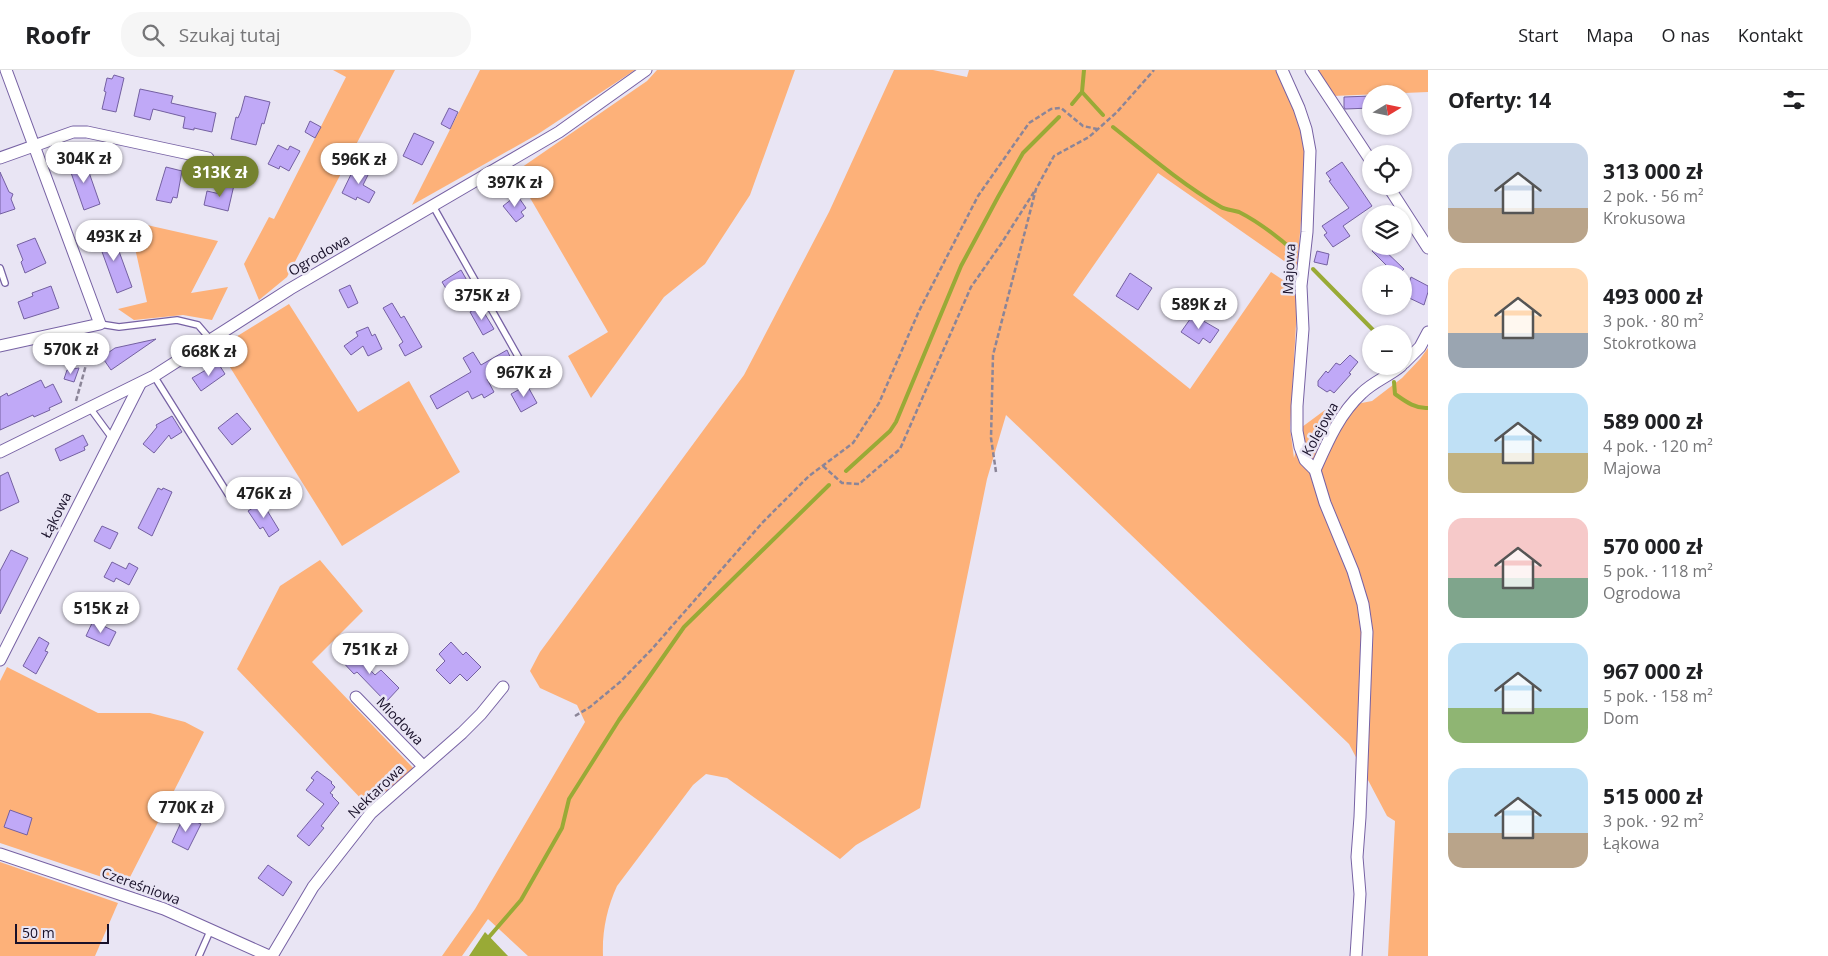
<!DOCTYPE html>
<html lang="pl">
<head>
<meta charset="utf-8">
<style>
  body { margin:0; font-family:"Open Sans",sans-serif; background:#f6f6f6; color:#202124; height:100vh; display:flex; flex-direction:column; font-size:19px; white-space:nowrap }
  * { box-sizing:border-box; margin:0 }
  p { font-size:16px; color:#757577 }
  .icon { flex:none; width:28px; height:28px; fill:none; stroke:currentColor; stroke-width:2; stroke-linecap:round; stroke-linejoin:round }
  .map { position:relative; flex:1; overflow:hidden }
  .panel { display:flex; flex-direction:column; background:#fff; width:400px }
  .panel>* { flex:none }
  .needle { width:32px; rotate:80deg }
  .buttons { position:absolute; left:1362px; top:15px; display:grid; gap:10px }
  .buttons a { display:grid; place-items:center; width:50px; height:50px; border-radius:50%; background:#fff; box-shadow:0 1px 4px #0004; font-size:25px }
  .scale { position:absolute; left:15px; bottom:12px; width:94px; box-sizing:border-box; padding-left:5px; border:2px solid #181029; border-top:0; font-size:14px; line-height:18px; white-space:nowrap; color:#181029; -webkit-text-stroke:4px #e9e5f4; paint-order:stroke }
  .price { position:absolute; translate:-50% -42px; padding:0 11px; border-radius:18px; background:#fff; color:#222; font-size:16px; line-height:32px; filter:drop-shadow(0 1px 2px #0008) }
  .price::after { content:''; position:absolute; left:50%; top:30px; width:15px; height:11px; margin-left:-8px; background:inherit; clip-path:polygon(0 0,100% 0,50% 100%) }
  .price.selected { background:#75822f; color:#fff }
  ul { padding:0; list-style:none }
  li { display:flex; align-items:center; gap:15px; height:125px; padding:0 20px }
  li span { display:grid; place-items:center; flex:none; width:140px; height:100px; border-radius:15px; color:#555 }
  li>.icon { margin-inline-start:auto }
  span .icon { width:60px; height:60px; fill:#fffc; stroke-width:1 }
  li b { font-size:21px }
  h2 { display:flex; justify-content:space-between; align-items:center; height:60px; padding:0 20px; font-size:21px }
  header { display:flex; align-items:center; gap:30px; box-sizing:border-box; height:70px; padding:0 25px; background:#fff; border-bottom:1px solid #e0e0e0 }
  header strong { font-size:24px }
  nav { display:flex; gap:28px; margin-inline-start:auto; font-size:18px }
  .search { width:350px; height:45px; background:#f6f6f6; display:flex; align-items:center; gap:12px; box-sizing:border-box; padding:0 18px; border-radius:20px; color:#757577; font-size:19px }
  main { display:flex; flex:1; min-height:0 }
  .map>svg:first-child { display:block }
</style>
</head>
<body>
<header>
<strong>Roofr</strong>
<div class="search"><svg class="icon" aria-label="search" viewBox="0 0 24 24"><circle cx="10" cy="10" r="6"/><path d="M15 15l6 6"/></svg>Szukaj tutaj</div>
<nav><a>Start</a><a>Mapa</a><a>O nas</a><a>Kontakt</a></nav>
</header>
<main>
<div class="map">
<svg width="1428" height="886" viewBox="0 0 1428 886">
  <rect width="100%" height="100%" fill="#e9e5f4"/>
  <g fill="#fdb179">
    <polygon points="333,0 395,0 287,207 259,230 244,194 269,147 274,149 346,7"/>
    <polygon points="480,0 635,0 538,64 412,135"/>
    <polygon points="657,0 795,0 750,125 705,194 664,227 591,328 568,286 608,262 515,102 647,11"/>
    <path d="M894,0H933L967,7L969,0H1278L1303,59L1306,88L1297,200L1158,103L1073,225L1190,319L1271,202L1298,220L1290,358L1294,388L1302,357L1325,340L1372,331L1402,308L1420,289L1428,278V886H1388L1395,751L1387,746L1349,674L1006,345L987,409L920,738L856,775L840,789L727,708L706,704L693,715L617,816C607,838 602,861 603,886H528L488,849L462,886H442L475,839L585,652L577,635L540,618L530,601L540,582L744,305L829,142Z"/>
    <polygon points="1316,0 1428,0 1428,22 1333,26"/>
    <polygon points="129,151 218,171 191,223 228,217 212,250 183,245 134,250 118,239 147,232"/>
    <polygon points="289,234 358,342 409,311 460,402 342,476 218,278"/>
    <polygon points="320,490 363,541 312,592 415,700 368,736 237,599 280,516"/>
    <polygon points="7,597 98,643 150,643 185,652 204,662 126,815 0,773 0,611"/>
    <polygon points="0,792 118,833 95,886 0,886"/>
  </g>
  <polygon fill="#99aa36" points="485,862 508,886 469,886"/>
  <g fill="none" stroke-linecap="round" stroke-linejoin="round">
    <g stroke="#99aa36" stroke-width="4">
      <polyline points="1084,0 1082,22 1103,45"/>
      <polyline points="1072,34 1082,22"/>
      <path d="M1113,57C1148,85 1182,114 1221,137C1226,140 1233,140 1239,142C1259,152 1278,167 1295,182"/>
      <polyline points="1313,199 1377,264"/>
      <path d="M1394,312L1395,324C1405,331 1415,339 1428,338"/>
      <polyline points="846,401 890,361 896,352 961,196 998,127 1023,83 1059,47"/>
      <polyline points="489,867 521,830 562,758 569,729 619,650 684,557 829,415"/>
    </g>
  </g>
  <g fill="#c0a9f7" stroke="#7460a1">
    <polygon points="114,5 124,8 116,42 102,39 106,22 104,21 107,8 112,9"/>
    <polygon points="140,19 173,26 171,33 216,43 212,62 194,58 194,60 183,58 185,47 153,39 150,50 134,46"/>
    <polygon points="245,26 270,32 264,54 262,53 260,60 256,75 231,69 236,47 238,48 241,41"/>
    <polygon points="1371,26 1371,38 1345,39 1344,37 1344,27"/>
    <polygon points="449,38 458,42 450,59 441,54"/>
    <polygon points="310,51 321,57 315,68 305,62"/>
    <polygon points="414,63 434,72 422,95 403,86"/>
    <polygon points="278,75 288,80 290,76 300,81 289,101 280,96 279,99 268,94"/>
    <polygon points="84,88 100,134 84,140 68,94"/>
    <polygon points="1342,92 1372,136 1343,156 1350,166 1333,177 1324,165 1327,163 1322,156 1349,138 1329,111 1331,110 1326,103"/>
    <polygon points="356,94 370,101 363,115 375,122 369,133 357,127 356,130 342,123"/>
    <polygon points="166,97 182,101 177,128 173,127 171,133 156,130"/>
    <polygon points="0,102 9,122 13,124 11,129 15,139 0,144"/>
    <polygon points="223,112 234,115 228,141 204,135 207,121 220,124"/>
    <polygon points="517,125 526,138 521,142 524,146 516,152 503,136"/>
    <polygon points="112,162 132,217 117,223 97,168"/>
    <polygon points="35,168 46,193 25,203 21,192 23,190 17,175"/>
    <polygon points="1376,176 1380,176 1404,199 1399,204 1395,204 1372,181"/>
    <polygon points="1317,181 1329,184 1327,195 1314,192"/>
    <polygon points="461,200 469,214 450,225 442,212"/>
    <polygon points="1130,203 1152,218 1138,240 1116,226"/>
    <polygon points="1411,207 1428,216 1428,222 1424,235 1405,226"/>
    <polygon points="350,215 358,233 348,238 339,220"/>
    <polygon points="51,216 59,238 24,249 18,232 33,226 32,223"/>
    <polygon points="392,233 401,248 404,246 422,277 405,286 399,275 403,272 383,238"/>
    <polygon points="480,236 494,259 483,265 470,242"/>
    <polygon points="1193,245 1219,260 1210,273 1203,268 1199,274 1181,262"/>
    <polygon points="368,257 372,266 375,264 382,279 368,286 363,276 351,285 344,276 358,266 356,262"/>
    <polygon points="156,269 111,300 102,287 115,278"/>
    <polygon points="507,280 513,293 487,309 494,322 484,328 482,324 472,329 468,321 437,339 430,326 471,302 463,288 473,282 481,295"/>
    <polygon points="1350,285 1358,292 1349,303 1351,304 1334,323 1330,320 1327,322 1318,316 1318,311 1326,301 1328,303 1336,293 1340,295"/>
    <polygon points="218,293 225,304 201,321 192,308"/>
    <polygon points="79,298 74,312 64,309 67,300"/>
    <polygon points="41,310 45,318 53,314 62,332 49,338 50,340 34,347 33,345 0,360 0,327 7,323 8,326"/>
    <polygon points="527,315 537,333 521,342 511,324"/>
    <polygon points="237,343 251,359 232,375 218,358"/>
    <polygon points="172,346 182,362 171,369 169,365 154,383 143,374 157,357 156,355"/>
    <polygon points="83,365 88,375 84,377 85,380 60,391 55,379"/>
    <polygon points="8,402 19,432 0,441 0,406"/>
    <polygon points="158,418 162,420 163,418 172,422 152,466 138,458"/>
    <polygon points="262,432 279,460 269,467 263,457 260,459 248,441"/>
    <polygon points="102,456 118,463 110,479 94,471"/>
    <polygon points="11,480 28,488 0,544 0,501"/>
    <polygon points="112,492 126,499 129,493 138,498 129,515 116,508 114,512 104,507"/>
    <polygon points="93,551 116,562 109,576 86,566"/>
    <polygon points="39,567 49,573 45,581 48,582 36,604 23,596"/>
    <polygon points="451,572 463,585 466,582 481,597 467,611 460,604 450,614 436,600 445,591 439,584"/>
    <polygon points="348,577 375,605 381,600 399,618 386,632 357,602 354,604 338,587"/>
    <polygon points="317,701 332,712 331,713 335,717 330,723 333,725 332,726 339,733 321,756 324,758 309,776 297,766 324,734 306,720 314,710 311,708"/>
    <polygon points="10,740 32,748 27,765 4,757"/>
    <polygon points="184,746 201,754 188,780 172,772"/>
    <polygon points="268,795 292,812 283,826 258,808"/>
  </g>
  <g fill="none" stroke-linecap="round" stroke-linejoin="round">
    <defs>
      <g id="service">
        <polyline points="433,136 524,297"/>
        <polyline points="0,198 5,213"/>
        <polyline points="100,254 119,257 177,250 198,255 210,269"/>
        <polyline points="154,306 228,424"/>
        <polyline points="90,338 112,368"/>
        <polyline points="199,886 211,859"/>
      </g>
      <g id="minor">
        <polyline points="1282,0 1299,38 1306,59 1310,81 1307,162 1301,216 1303,259 1297,336 1297,361 1300,377 1305,390 1315,400 1325,433 1353,501 1363,534 1367,562 1360,747 1357,787 1360,824 1356,886"/>
        <polyline points="1311,0 1371,91"/>
        <polyline points="0,88 73,62 87,62 208,88"/>
        <polyline points="1388,116 1428,178"/>
        <polyline points="0,276 100,254 6,0"/>
        <polyline points="1404,293 1420,277 1428,262"/>
        <polyline points="0,382 154,306 290,219 559,62 646,0"/>
        <path d="M1315,400C1327,373 1339,344 1362,323C1373,312 1389,306 1401,296"/>
        <polyline points="0,590 140,314"/>
        <polyline points="356,627 423,696"/>
        <polyline points="0,784 164,839 269,886"/>
        <polyline points="272,886 313,817 371,743 462,663 481,644 503,617"/>
      </g>
    </defs>
    <use href="#service" stroke="#7762a4" stroke-width="8"/>
    <use href="#minor" stroke="#7762a4" stroke-width="13"/>
    <g stroke="#8b8598" stroke-width="2.5" stroke-dasharray="5 2.5" stroke-linecap="butt">
      <polyline points="76,331 94,266"/>
      <polyline points="823,396 842,413 859,414 900,379 971,217 1001,174 1034,122"/>
      <polyline points="996,402 991,368 993,285 1036,119 1054,86 1089,67 1117,42 1154,0"/>
      <polyline points="575,646 590,637 620,612 652,579 763,452 809,406 853,373 879,333 919,241 978,126 1029,53 1051,39 1061,38 1083,56 1097,59"/>
    </g>
    <use href="#service" stroke="#fff" stroke-width="5.5"/>
    <use href="#minor" stroke="#fff" stroke-width="11"/>
  </g>
  <g text-anchor="middle" stroke-width="5" stroke-linejoin="round" paint-order="stroke">
    <g font-size="14" fill="#181029" stroke="#e9e5f4">
      <text transform="translate(319 185) rotate(-30)" y="5">Ogrodowa</text>
      <text transform="translate(1289 199) rotate(-87)" y="5">Majowa</text>
      <text transform="translate(1320 359) rotate(-61)" y="5">Kolejowa</text>
      <text transform="translate(56 445) rotate(-63)" y="5">Łąkowa</text>
      <text transform="translate(400 651) rotate(46)" y="5">Miodowa</text>
      <text transform="translate(376 721) rotate(-44)" y="5">Nektarowa</text>
      <text transform="translate(141 816) rotate(20)" y="5">Czereśniowa</text>
    </g>
  </g>
</svg>
<div class="buttons">
<a><svg class="needle" viewBox="-14 -14 28 28"><path d="M0-13l5 13h-10z" fill="#e53935"/><path d="M0 13l5-13h-10z" fill="#757577"/></svg></a>
<a><svg class="icon" aria-label="locate" viewBox="0 0 24 24"><circle cx="12" cy="12" r="6"/><path d="M12 2v4M12 18v4M2 12h4M18 12h4"/></svg></a>
<a><svg class="icon" aria-label="layers" viewBox="0 0 24 24"><path d="M12 4l9 5-9 5-9-5zM3 14l9 5 9-5"/></svg></a>
<a>+</a>
<a>−</a>
</div>
<div class="scale">50 m</div>
<b class="price" style="left:84px;top:114px">304K zł</b>
<b class="price" style="left:359px;top:115px">596K zł</b>
<b class="price selected" style="left:220px;top:128px">313K zł</b>
<b class="price" style="left:515px;top:138px">397K zł</b>
<b class="price" style="left:114px;top:192px">493K zł</b>
<b class="price" style="left:482px;top:251px">375K zł</b>
<b class="price" style="left:1199px;top:260px">589K zł</b>
<b class="price" style="left:71px;top:305px">570K zł</b>
<b class="price" style="left:209px;top:307px">668K zł</b>
<b class="price" style="left:524px;top:328px">967K zł</b>
<b class="price" style="left:264px;top:449px">476K zł</b>
<b class="price" style="left:101px;top:564px">515K zł</b>
<b class="price" style="left:370px;top:605px">751K zł</b>
<b class="price" style="left:186px;top:763px">770K zł</b>
</div>
<section class="panel">
<h2>Oferty: 14<svg class="icon" aria-label="filters" viewBox="0 0 24 24"><path d="M4 7h16M4 17h16"/><circle cx="9" cy="7" r="2"/><circle cx="15" cy="17" r="2"/></svg></h2>
<ul>
<li><span style="background:linear-gradient(#c9d6e8 65%,#b9a48a 0)"><svg class="icon" aria-label="home" viewBox="0 0 24 24"><path d="M3 11l9-7 9 7M6 9v11h12V9"/></svg></span><div><b>313 000 zł</b><p>2 pok. · 56 m²</p><p>Krokusowa</p></div></li>
<li><span style="background:linear-gradient(#ffd9b3 65%,#9aa5b1 0)"><svg class="icon" aria-label="home" viewBox="0 0 24 24"><path d="M3 11l9-7 9 7M6 9v11h12V9"/></svg></span><div><b>493 000 zł</b><p>3 pok. · 80 m²</p><p>Stokrotkowa</p></div></li>
<li><span style="background:linear-gradient(#bfe0f5 60%,#c2b280 0)"><svg class="icon" aria-label="home" viewBox="0 0 24 24"><path d="M3 11l9-7 9 7M6 9v11h12V9"/></svg></span><div><b>589 000 zł</b><p>4 pok. · 120 m²</p><p>Majowa</p></div></li>
<li><span style="background:linear-gradient(#f6c9c9 60%,#7fa58c 0)"><svg class="icon" aria-label="home" viewBox="0 0 24 24"><path d="M3 11l9-7 9 7M6 9v11h12V9"/></svg></span><div><b>570 000 zł</b><p>5 pok. · 118 m²</p><p>Ogrodowa</p></div></li>
<li><span style="background:linear-gradient(#bfe0f5 65%,#8fb573 0)"><svg class="icon" aria-label="home" viewBox="0 0 24 24"><path d="M3 11l9-7 9 7M6 9v11h12V9"/></svg></span><div><b>967 000 zł</b><p>5 pok. · 158 m²</p><p>Dom</p></div></li>
<li><span style="background:linear-gradient(#bfe0f5 65%,#b9a48a 0)"><svg class="icon" aria-label="home" viewBox="0 0 24 24"><path d="M3 11l9-7 9 7M6 9v11h12V9"/></svg></span><div><b>515 000 zł</b><p>3 pok. · 92 m²</p><p>Łąkowa</p></div></li>
</ul>
</section>
</main>
</body>
</html>
